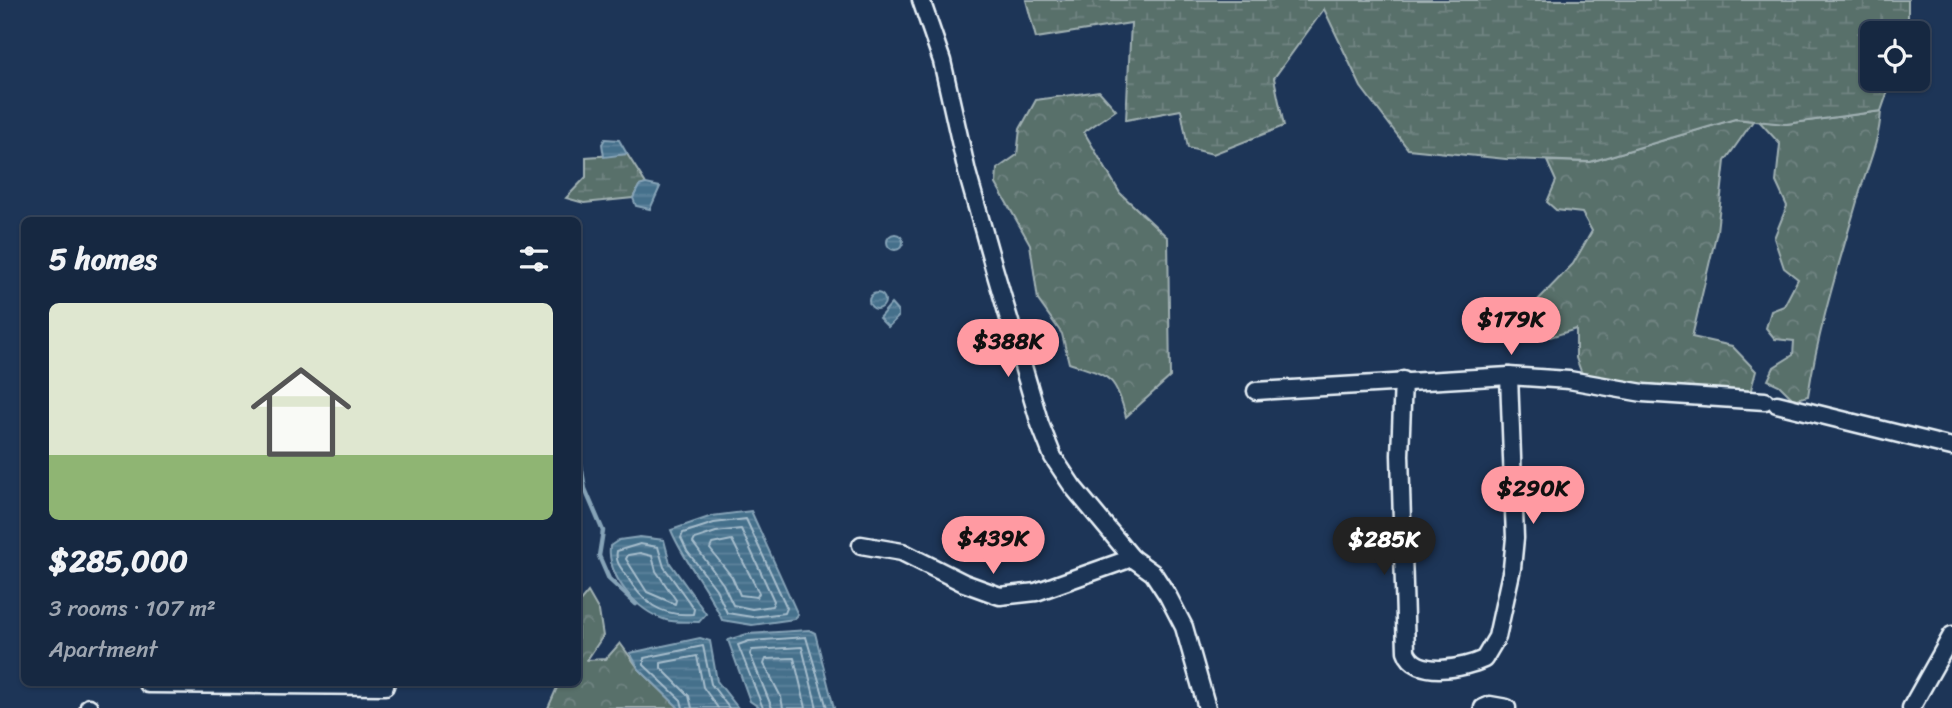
<!DOCTYPE html>
<html lang="en">
<head>
<meta charset="utf-8">
<style>
  body { margin:0; font-family:Sriracha,sans-serif; background:#1f3048; color:#f1f3f6; height:100vh; display:flex; flex-direction:column; font-size:26px; white-space:nowrap }
  * { box-sizing:border-box; margin:0 }
  p { font-size:23px; color:#9ea6b1 }
  .icon { flex:none; width:38px; height:38px; fill:none; stroke:currentColor; stroke-width:2; stroke-linecap:round; stroke-linejoin:round }
  .map { position:relative; flex:1; overflow:hidden }
  .details { position:absolute; left:21px; top:217px; width:560px; height:469px; display:flex; flex-direction:column; background:#162841; border-radius:10px; box-shadow:0 2px 5px #0004,0 0 0 2px #35445a }
  .details>* { flex:none }
  .fabs { position:absolute; left:1860px; top:21px; display:grid; gap:14px }
  .fabs a { display:grid; place-items:center; width:70px; height:70px; border-radius:10px; background:#162841; box-shadow:0 2px 5px #0004,0 0 0 2px #35445a; font-size:35px }
  .price { position:absolute; translate:-50% -60px; padding:0 16px; border-radius:24px; background:#ff9aa2; color:#111; font-size:23px; line-height:46px; filter:drop-shadow(0 2px 4px #0008) }
  .price::after { content:''; position:absolute; left:50%; top:42px; width:21px; height:16px; margin-left:-10px; background:inherit; clip-path:polygon(0 0,100% 0,50% 100%) }
  .price.on { background:#222; color:#fff }
  ul { padding:0; list-style:none }
  li { display:grid; align-content:center; gap:14px; height:371px; padding:0 28px }
  li span { display:grid; place-items:center; height:217px; border-radius:10px; color:#555 }
  li>.icon { margin-inline-start:auto }
  span .icon { width:126px; height:126px; fill:#fffc; stroke-width:1 }
  li b { font-size:30px }
  h2 { display:flex; justify-content:space-between; align-items:center; height:84px; padding:0 28px; font-size:30px }
  .map>svg:first-child { display:block }
</style>
</head>
<body>
<div class="map">
<svg width="1952" height="708" viewBox="0 0 1952 708">
  <defs>
    <pattern id="forest-crowns" width="20" height="18" patternUnits="userSpaceOnUse" patternTransform="scale(1.75)"><rect width="20" height="18" fill="#586f6b"/><path d="M2 6a3 3 0 1 1 6 0M12 15a3 3 0 1 1 6 0" fill="none" stroke="#708481"/></pattern>
    <pattern id="wetland-marsh" width="20" height="14" patternUnits="userSpaceOnUse" patternTransform="scale(1.75)"><rect width="20" height="14" fill="#586f6b"/><path d="M1 5h8M5 5V1M11 12h8M15 12V8" fill="none" stroke="#708481"/></pattern>
    <pattern id="water-rules" width="6" height="5" patternUnits="userSpaceOnUse" patternTransform="scale(1.75)"><rect width="6" height="5" fill="#446f8b"/><path d="M0 2.5h6" fill="none" stroke="#5f849c"/></pattern>
  </defs>
  <rect width="100%" height="100%" fill="#1d3557"/>
  <filter id="ink" filterUnits="userSpaceOnUse"><feTurbulence type="fractalNoise" baseFrequency=".0143" numOctaves="2"/><feDisplacementMap in="SourceGraphic" scale="14" xChannelSelector="R" yChannelSelector="G"/><feConvolveMatrix kernelMatrix="1 2 1 2 8 2 1 2 1" color-interpolation-filters="sRGB"/></filter>
  <g filter="url(#ink)">
    <g fill="url(#forest-crowns)" stroke="#a0b0b2" stroke-width="2">
      <path d="M1099,91L1116,110L1084,132L1120,193L1168,238L1170,377L1126,417C1115,373 1109,377 1069,363L1062,334L1038,300L1030,244L996,184L997,169L1017,155L1020,129L1036,100Z"/>
      <path d="M1881,111C1879,144 1867,167 1858,198C1839,264 1818,329 1808,396L1794,400L1779,385L1768,380L1774,367L1793,355L1794,341L1775,339L1766,328L1771,311L1784,306L1798,279L1784,268L1774,238L1787,206L1776,182L1780,144L1759,121L1787,124Z"/>
      <polygon points="1735,119 1753,121 1725,161 1717,231 1692,337 1732,346 1756,371 1750,393 1644,391 1582,374 1576,358 1576,329 1550,337 1528,331 1537,301 1573,264 1592,231 1582,213 1556,210 1547,202 1556,181 1547,161 1590,162"/>
      <polygon points="588,592 599,611 603,636 587,660 606,659 620,643 639,669 679,708 548,708 559,683 578,682 578,604"/>
    </g>
    <g fill="url(#wetland-marsh)" stroke="#a0b0b2" stroke-width="2">
      <polygon points="1026,0 1908,0 1908,29 1907,33 1872,33 1872,79 1892,79 1881,111 1786,124 1735,119 1590,162 1506,159 1408,149 1361,87 1324,9 1274,78 1284,126 1213,154 1188,148 1181,110 1126,120 1131,23 1036,38"/>
      <polygon points="627,154 646,184 639,186 633,198 584,203 566,198 586,177 586,157"/>
    </g>
    <g fill="url(#water-rules)" stroke="#86a3b7" stroke-width="2">
      <polygon points="605,139 619,140 627,154 604,157 602,144"/>
      <polygon points="646,184 660,187 650,209 636,206 633,198 639,186"/>
      <circle cx="895" cy="242" r="8"/>
      <circle cx="877" cy="301" r="8"/>
      <polygon points="891,304 898,312 898,317 888,327 879,318"/>
      <path d="M751,511L798,615L794,619L752,625L722,620C708,587 684,562 671,530L712,516Z"/>
      <path d="M640,537L664,540L670,563L706,614L699,622C689,621 676,623 666,620C637,611 607,577 610,546L619,540Z"/>
      <polygon points="809,630 815,633 834,708 760,708 750,701 728,640 747,634"/>
      <polygon points="700,638 710,641 717,681 738,708 679,708 639,669 630,653"/>
    </g>
    <g fill="none" stroke-linecap="round" stroke-linejoin="round">
      <g stroke="#a6bdcc" stroke-width="2">
        <polygon points="746,519 787,608 785,613 752,617 727,613 716,589 687,551 681,538 683,533 714,523"/>
        <polygon points="741,529 774,601 772,606 752,609 733,605 723,584 693,543 695,539 716,532"/>
        <polygon points="732,540 759,593 757,597 740,595 732,577 710,549 712,544"/>
        <path d="M640,544L658,547L664,567L694,609L693,614C660,617 642,602 626,575C620,567 615,561 617,551Z"/>
        <polygon points="640,553 652,556 656,571 676,600 675,604 647,592 626,559 628,555"/>
        <polyline points="683,708 681,700 644,665 644,658 703,646 711,684 729,708"/>
        <polyline points="692,708 689,696 661,668 661,663 697,656 703,687 718,708"/>
        <polyline points="763,708 738,645 749,641 806,637 827,708"/>
        <polyline points="772,708 750,654 752,650 802,647 817,708"/>
        <polyline points="783,708 781,697 764,664 766,659 794,658 806,708"/>
      </g>
      <polyline stroke="#86a3b7" stroke-width="4.5" points="578,447 585,489 603,531 599,556 609,579 636,604"/>
      <defs>
        <g id="minor">
          <polyline points="921,0 942,61 967,172 994,268 1040,424 1053,457 1073,487 1132,558 1153,573 1168,596 1184,627 1207,708"/>
          <path d="M1403,380L1400,455L1406,651C1415,679 1465,668 1484,659L1497,637L1512,568L1515,538L1509,376"/>
          <polyline points="1256,391 1509,376 1569,380 1643,393 1765,401"/>
          <polyline points="1777,404 1952,447"/>
          <polyline points="861,545 902,552 964,583 1000,596 1036,592 1132,558"/>
          <polyline points="148,684 385,686 386,682"/>
          <polyline points="89,707 89,708"/>
          <polyline points="1483,708 1490,705 1507,708"/>
          <polyline points="1911,708 1952,635"/>
        </g>
      </defs>
      <use href="#minor" stroke="#e8f1f8" stroke-width="21"/>
      <use href="#minor" stroke="#1d3557" stroke-width="16"/>
    </g>
  </g>
</svg>
<div class="fabs">
<a><svg class="icon" aria-label="locate" viewBox="0 0 24 24"><circle cx="12" cy="12" r="6"/><path d="M12 2v4M12 18v4M2 12h4M18 12h4"/></svg></a>
</div>
<b class="price" style="left:1511px;top:357px">$179K</b>
<b class="price" style="left:1008px;top:379px">$388K</b>
<b class="price" style="left:1533px;top:526px">$290K</b>
<b class="price" style="left:993px;top:576px">$439K</b>
<b class="price on" style="left:1384px;top:577px">$285K</b>
<section class="details">
<h2>5 homes<svg class="icon" aria-label="filters" viewBox="0 0 24 24"><path d="M4 7h16M4 17h16"/><circle cx="9" cy="7" r="2"/><circle cx="15" cy="17" r="2"/></svg></h2>
<ul>
<li><span style="background:linear-gradient(#dfe7d0 70%,#8fb573 0)"><svg class="icon" aria-label="home" viewBox="0 0 24 24"><path d="M3 11l9-7 9 7M6 9v11h12V9"/></svg></span><div><b>$285,000</b><p>3 rooms · 107 m²</p><p>Apartment</p></div></li>
</ul>
</section>
</div>
</body>
</html>
